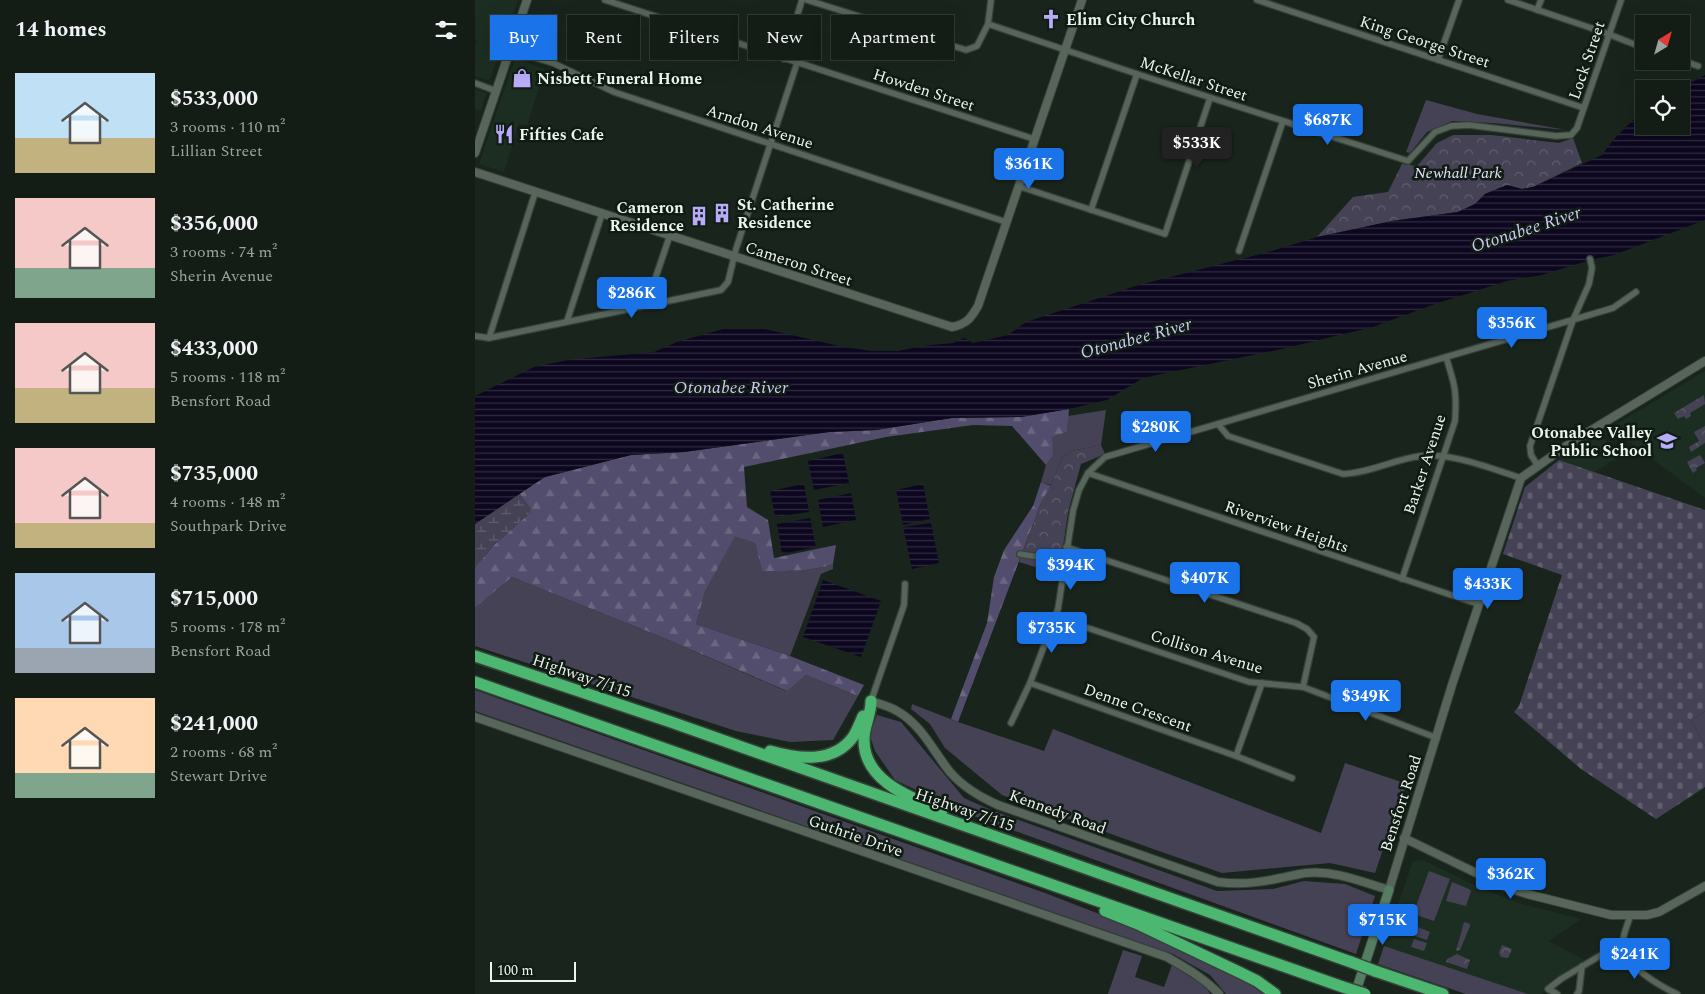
<!DOCTYPE html>
<html lang="en">
<head>
<meta charset="utf-8">
<style>
  body { margin:0; font-family:Spectral,serif; background:#1c251e; color:#f1f3f6; height:100vh; display:flex; flex-direction:column; font-size:19px; white-space:nowrap }
  * { box-sizing:border-box; margin:0 }
  p { font-size:16px; color:#9da1a0 }
  .icon { flex:none; width:28px; height:28px; fill:none; stroke:currentColor; stroke-width:2; stroke-linecap:round; stroke-linejoin:round }
  .map { position:relative; flex:1; overflow:hidden }
  .drawer { display:flex; flex-direction:column; background:#131c15; width:475px }
  .drawer>* { flex:none }
  .top-card { position:absolute; left:15px; top:15px; width:475px; height:45px; display:flex; gap:10px }
  .needle { width:32px; rotate:37deg }
  .buttons { position:absolute; left:1160px; top:15px; display:grid; gap:10px }
  .buttons a { display:grid; place-items:center; width:55px; height:55px; border-radius:0px; background:#131c15; box-shadow:0 5px 20px #0002,0 0 0 1px #323a34; font-size:25px }
  .scale { position:absolute; left:15px; bottom:12px; width:86px; box-sizing:border-box; padding-left:5px; border:2px solid #ecf4ee; border-top:0; font-size:14px; line-height:18px; white-space:nowrap; color:#ecf4ee; -webkit-text-stroke:4px #101b13; paint-order:stroke }
  .price { position:absolute; translate:-50% -42px; padding:0 11px; border-radius:5px; background:#1a73e8; color:#fff; font-size:16px; line-height:32px; filter:drop-shadow(0 1px 2px #0008) }
  .price::after { content:''; position:absolute; left:50%; top:30px; width:15px; height:11px; margin-left:-8px; background:inherit; clip-path:polygon(0 0,100% 0,50% 100%) }
  .price.active { background:#222; color:#fff }
  ul { padding:0; list-style:none }
  li { display:flex; align-items:center; gap:15px; height:125px; padding:0 15px }
  li span { display:grid; place-items:center; flex:none; width:140px; height:100px; border-radius:0px; color:#555 }
  li>.icon { margin-inline-start:auto }
  span .icon { width:60px; height:60px; fill:#fffc; stroke-width:1 }
  li b { font-size:21px }
  h2 { display:flex; justify-content:space-between; align-items:center; height:60px; padding:0 15px; font-size:21px }
  .pill { padding:0 18px; border-radius:0px; background:#131c15; box-shadow:0 5px 20px #0002,0 0 0 1px #323a34; font-size:18px; line-height:45px }
  .pill.active { background:#1a73e8; color:#fff }
  main { display:flex; flex:1; min-height:0 }
  .map>svg:first-child { display:block }
</style>
</head>
<body>
<main>
<section class="drawer">
<h2>14 homes<svg class="icon" aria-label="filters" viewBox="0 0 24 24"><path d="M4 7h16M4 17h16"/><circle cx="9" cy="7" r="2"/><circle cx="15" cy="17" r="2"/></svg></h2>
<ul>
<li><span style="background:linear-gradient(#bfe0f5 65%,#c2b280 0)"><svg class="icon" aria-label="home" viewBox="0 0 24 24"><path d="M3 11l9-7 9 7M6 9v11h12V9"/></svg></span><div><b>$533,000</b><p>3 rooms · 110 m²</p><p>Lillian Street</p></div></li>
<li><span style="background:linear-gradient(#f6c9c9 70%,#7fa58c 0)"><svg class="icon" aria-label="home" viewBox="0 0 24 24"><path d="M3 11l9-7 9 7M6 9v11h12V9"/></svg></span><div><b>$356,000</b><p>3 rooms · 74 m²</p><p>Sherin Avenue</p></div></li>
<li><span style="background:linear-gradient(#f6c9c9 65%,#c2b280 0)"><svg class="icon" aria-label="home" viewBox="0 0 24 24"><path d="M3 11l9-7 9 7M6 9v11h12V9"/></svg></span><div><b>$433,000</b><p>5 rooms · 118 m²</p><p>Bensfort Road</p></div></li>
<li><span style="background:linear-gradient(#f6c9c9 75%,#c2b280 0)"><svg class="icon" aria-label="home" viewBox="0 0 24 24"><path d="M3 11l9-7 9 7M6 9v11h12V9"/></svg></span><div><b>$735,000</b><p>4 rooms · 148 m²</p><p>Southpark Drive</p></div></li>
<li><span style="background:linear-gradient(#a9c7e8 75%,#9aa5b1 0)"><svg class="icon" aria-label="home" viewBox="0 0 24 24"><path d="M3 11l9-7 9 7M6 9v11h12V9"/></svg></span><div><b>$715,000</b><p>5 rooms · 178 m²</p><p>Bensfort Road</p></div></li>
<li><span style="background:linear-gradient(#ffd9b3 75%,#7fa58c 0)"><svg class="icon" aria-label="home" viewBox="0 0 24 24"><path d="M3 11l9-7 9 7M6 9v11h12V9"/></svg></span><div><b>$241,000</b><p>2 rooms · 68 m²</p><p>Stewart Drive</p></div></li>
</ul>
</section>
<div class="map">
<svg width="1230" height="994" viewBox="0 0 1230 994">
  <defs>
    <pattern id="forest-firs" width="22" height="20" patternUnits="userSpaceOnUse" patternTransform="scale(1.25)"><rect width="22" height="20" fill="#524d6c"/><path d="M5 1l3.5 6h-7zM16 11l3.5 6h-7z" fill="#6b6781"/></pattern>
    <pattern id="wetland-marsh" width="20" height="14" patternUnits="userSpaceOnUse" patternTransform="scale(1.25)"><rect width="20" height="14" fill="#454255"/><path d="M1 5h8M5 5V1M11 12h8M15 12V8" fill="none" stroke="#605e6e"/></pattern>
    <pattern id="cemetery-stones" width="16" height="16" patternUnits="userSpaceOnUse" patternTransform="scale(1.25)"><rect width="16" height="16" fill="#454255"/><path d="M2 7V4a2 2 0 0 1 4 0v3zM10 15v-3a2 2 0 0 1 4 0v3z" fill="#605e6e"/></pattern>
    <pattern id="park-crowns" width="20" height="18" patternUnits="userSpaceOnUse" patternTransform="scale(1.25)"><rect width="20" height="18" fill="#454255"/><path d="M2 6a3 3 0 1 1 6 0M12 15a3 3 0 1 1 6 0" fill="none" stroke="#605e6e"/></pattern>
    <pattern id="water-rules" width="6" height="5" patternUnits="userSpaceOnUse" patternTransform="scale(1.25)"><rect width="6" height="5" fill="#0c061f"/><path d="M0 2.5h6" fill="none" stroke="#302b40"/></pattern>
  </defs>
  <rect width="100%" height="100%" fill="#19251c"/>
  <g fill="#1c2e21">
    <polygon points="0,0 43,0 15,79 13,80 0,76 0,46 2,40 0,40"/>
    <polygon points="40,59 70,69 52,125 44,123 29,172 4,164"/>
    <polygon points="0,89 11,93 6,111 0,109"/>
    <polygon points="1230,371 1230,498 1135,428"/>
    <polygon points="1125,432 1141,459 1119,472 1084,460 1096,449"/>
    <polygon points="948,860 1007,889 1047,904 1106,919 1074,941 1109,960 1074,982 1067,994 1053,994 909,946 938,861"/>
  </g>
  <g fill="#454255">
    <polygon points="951,100 1002,114 1091,130 1018,123 977,121 952,132 935,153 931,152"/>
    <polygon points="631,410 626,445 596,451 588,456 576,485 566,482 571,465 578,455 576,437 592,432 593,416"/>
    <path d="M260,535L280,543L287,571C311,571 336,572 358,564V569L346,574L315,656L221,624L230,592Z"/>
    <polygon points="37,577 184,636 311,691 331,675 383,696 358,740 315,742 261,731 0,646 0,608"/>
    <polygon points="0,690 570,893 637,919 766,978 788,994 751,994 735,975 698,954 0,711"/>
    <polygon points="437,704 483,722 569,751 578,729 846,833 870,763 935,785 927,793 900,873 855,863 747,873 681,850 527,795 470,748 455,724 436,709"/>
    <polygon points="1230,711 1230,746 1216,720"/>
    <polygon points="402,715 426,722 489,798 516,810 742,891 798,889 829,881 870,884 900,896 881,954 493,814 420,780 400,751 394,733"/>
    <polygon points="954,871 975,879 959,921 938,914"/>
    <polygon points="977,882 994,889 996,891 991,906 971,901"/>
    <polygon points="943,927 955,932 952,940 940,936"/>
    <polygon points="939,939 952,943 949,951 936,947"/>
    <polygon points="909,946 1053,994 991,994 903,964"/>
    <polygon points="648,950 667,956 660,977 689,987 697,965 731,987 735,994 633,994"/>
  </g>
  <g fill="url(#forest-firs)">
    <path d="M594,409L592,432L577,437L578,455L571,465L537,426L498,425L411,437L269,467L272,507L293,520L299,558L361,545L358,564C336,572 311,571 287,571L280,543L260,536L230,592L221,624L315,656L389,685L383,696L331,675L312,691L184,636L37,577L0,608V567L19,545L57,511L44,493L70,477L156,455L209,452L354,432L401,430L477,418L546,417Z"/>
    <polygon points="566,482 576,486 566,503 483,722 476,719 512,623 519,577 529,550 558,506"/>
  </g>
  <polygon fill="url(#wetland-marsh)" points="44,493 57,511 19,545 0,567 0,524"/>
  <polygon fill="url(#cemetery-stones)" points="1084,460 1230,510 1230,711 1216,720 1230,746 1230,787 1181,819 1106,769 1039,712 1044,706 1087,575 1028,554 1050,487"/>
  <g fill="url(#park-crowns)">
    <polygon points="978,135 1016,135 1084,143 1098,138 1107,163 1058,187 1047,189 1032,185 1010,194 1000,204 983,212 917,221 842,237 878,197 913,192 927,164 942,166 962,143"/>
    <polygon points="1229,395 1230,404 1215,413 1216,416 1211,419 1209,416 1203,419 1199,413"/>
    <polygon points="1230,426 1230,443 1216,452 1214,447 1224,441 1219,432"/>
    <polygon points="626,445 630,454 606,464 593,512 584,574 544,562 566,503 576,485 588,456 596,451"/>
    <polygon points="1225,455 1230,463 1221,468 1222,470 1218,473 1212,462"/>
    <polygon points="989,922 995,924 995,926 985,950 981,951"/>
    <polygon points="1027,945 1037,949 1033,958 1026,957 1024,953"/>
    <polygon points="982,954 995,960 992,969 971,962 972,959"/>
  </g>
  <g fill="url(#water-rules)">
    <polygon points="1230,75 1230,220 1139,255 1115,260 1067,275 1032,281 960,304 898,327 807,349 668,378 632,400 594,409 546,417 477,418 401,430 354,432 209,452 156,455 70,477 0,524 0,396 59,367 92,360 179,352 202,342 248,329 290,329 369,347 398,351 423,351 447,346 478,343 489,338 498,343 533,335 551,322 664,285 793,252 842,237 917,221 983,212 1000,204 1010,194 1032,185 1047,189 1058,187 1127,155 1138,140 1169,109 1169,126 1206,126 1206,89 1205,89"/>
    <polygon points="368,453 374,483 339,490 333,461"/>
    <polygon points="329,484 334,512 300,517 295,491"/>
    <polygon points="448,484 455,519 428,525 421,490"/>
    <polygon points="376,493 381,520 348,527 343,500"/>
    <polygon points="335,518 341,547 307,554 302,524"/>
    <polygon points="456,523 464,563 437,569 428,527"/>
    <polygon points="348,580 406,601 386,657 328,637"/>
  </g>
  <g fill="none" stroke-linecap="round" stroke-linejoin="round">
    <defs>
      <g id="minor">
        <polyline points="130,0 559,139"/>
        <polyline points="332,0 491,50 502,46 513,24 516,0"/>
        <polyline points="782,0 1109,108"/>
        <polyline points="1033,0 1128,32 1169,48"/>
        <polyline points="1062,10 1066,0"/>
        <polyline points="513,24 662,74 933,161 960,132 976,126 994,125 1081,136 1096,135 1102,128 1146,0"/>
        <polyline points="35,50 78,63 139,92 531,222"/>
        <polyline points="309,59 327,0"/>
        <polyline points="963,60 984,0"/>
        <polyline points="1206,60 1223,66"/>
        <polyline points="0,83 21,91"/>
        <polyline points="543,186 690,234 735,98"/>
        <polyline points="616,210 662,74"/>
        <polyline points="764,251 808,121"/>
        <polyline points="171,306 195,235"/>
        <polyline points="92,321 127,214"/>
        <polyline points="0,336 14,338 246,290 253,282 261,249 322,63"/>
        <polyline points="14,338 60,193"/>
        <path d="M743,424L753,436L868,474C896,473 919,459 946,456C976,452 1017,469 1046,478"/>
        <polyline points="1063,466 1056,455 1055,446 1098,320 1114,284 1117,268 1115,259"/>
        <polyline points="613,473 1003,604"/>
        <polyline points="591,547 821,623 832,629 839,637 828,687"/>
        <polyline points="545,554 589,561"/>
        <path d="M927,579L980,421C982,392 980,385 971,357"/>
        <polyline points="580,617 774,682 828,687 962,738"/>
        <polyline points="555,683 761,756 817,778"/>
        <polyline points="396,701 429,605 430,584"/>
        <polyline points="536,723 555,683 583,609 598,511 604,490 613,473 630,457 1138,308 1161,292"/>
        <polyline points="761,756 787,683"/>
        <path d="M1155,916C1153,924 1148,934 1148,942C1147,965 1185,986 1202,994"/>
        <polyline points="1082,994 1073,989 1086,979 1148,942"/>
        <polyline points="1102,994 1104,991 1107,966"/>
      </g>
      <g id="tertiary">
        <polyline points="0,153 52,0"/>
        <path d="M0,172L477,327C492,324 496,318 503,306L607,0"/>
        <path d="M396,701C405,704 414,706 422,711C447,725 458,751 475,772C488,787 505,797 523,805L743,882C765,885 784,883 805,878C813,877 822,874 831,873C860,870 887,882 914,890L977,685L1046,478L1097,442L1230,361"/>
        <path d="M0,717L692,957C711,968 729,978 744,994"/>
        <polyline points="929,838 1028,886 1052,894 1136,915 1172,915 1184,912 1230,886"/>
      </g>
      <polyline id="secondary" points="880,994 914,890"/>
      <g id="motorway">
        <polyline points="0,656 196,722 876,962"/>
        <polyline points="0,682 868,987"/>
        <path d="M396,701C396,715 389,726 389,739C388,781 435,797 467,811"/>
        <path d="M295,751C323,759 358,764 378,737C382,731 385,723 388,716"/>
        <polyline points="630,911 665,925 766,973 782,981 800,994"/>
        <polyline points="900,971 968,994"/>
      </g>
    </defs>
    <use href="#minor" stroke="#37413a" stroke-width="8"/>
    <use href="#tertiary" stroke="#37413a" stroke-width="10"/>
    <use href="#secondary" stroke="#37413a" stroke-width="11"/>
    <use href="#motorway" stroke="#37413a" stroke-width="14"/>
    <use href="#minor" stroke="#58655b" stroke-width="5.5"/>
    <use href="#tertiary" stroke="#58655b" stroke-width="8"/>
    <use href="#secondary" stroke="#547e61" stroke-width="9"/>
    <use href="#motorway" stroke="#4bb770" stroke-width="11"/>
    <defs>
      <g id="motorway-bridge">
        <polyline points="876,962 900,971"/>
        <polyline points="868,987 890,994"/>
      </g>
    </defs>
    <use href="#motorway-bridge" stroke="#37413a" stroke-width="14" stroke-linecap="butt"/>
    <use href="#motorway-bridge" stroke="#4bb770" stroke-width="11"/>
  </g>
  <defs>
    <symbol id="church-bare" viewBox="-9 -9 18 18"><path d="M-1.2-6h2.4v3.5h3.3v2.4h-3.3V6h-2.4V-.1h-3.3v-2.4h3.3Z" fill="#b8abf7" stroke="#101b13" stroke-width="2.5" paint-order="stroke"/></symbol>
    <symbol id="shop-bare" viewBox="-9 -9 18 18"><path d="M-5-2.5h2.3a2.7 3.5 0 0 1 5.4 0H5L5.5 6h-11ZM-1.5-2.5h3a1.5 2.3 0 0 0-3 0Z" fill="#b8abf7" stroke="#101b13" stroke-width="2.5" paint-order="stroke"/></symbol>
    <symbol id="restaurant-bare" viewBox="-9 -9 18 18"><path d="M-5-6h1v4h1v-4h1v4h1v-4h1v5L-1.5 .5V6h-2V.5L-5-1ZM5-6V6H3V1.5H1.5Q1.5-4 5-6Z" fill="#b8abf7" stroke="#101b13" stroke-width="2.5" paint-order="stroke"/></symbol>
    <symbol id="building-bare" viewBox="-9 -9 18 18"><path d="M-4-6H4V6H1V3H-1V6H-4ZM-2.5-4.3h1.7v1.8h-1.7ZM.8-4.3h1.7v1.8H.8ZM-2.5-1h1.7V.8h-1.7ZM.8-1h1.7V.8H.8Z" fill="#b8abf7" stroke="#101b13" stroke-width="2.5" paint-order="stroke"/></symbol>
    <symbol id="school-bare" viewBox="-9 -9 18 18"><path d="M0-5L7-2L0 1L-7-2ZM-4 1L0 2.5L4 1V4Q0 6-4 4Z" fill="#b8abf7" stroke="#101b13" stroke-width="2.5" paint-order="stroke"/></symbol>
  </defs>
  <g fill-rule="evenodd">
    <use href="#church-bare" x="562" y="5" width="28" height="28"/>
    <use href="#shop-bare" x="33" y="64" width="28" height="28"/>
    <use href="#restaurant-bare" x="15" y="120" width="28" height="28"/>
    <use href="#building-bare" x="233" y="199" width="28" height="28"/>
    <use href="#building-bare" x="210" y="202" width="28" height="28"/>
    <use href="#school-bare" x="1178" y="427" width="28" height="28"/>
  </g>
  <g text-anchor="middle" stroke-width="5" stroke-linejoin="round" paint-order="stroke">
    <g font-size="16" font-weight="bold" fill="#ecf4ee" stroke="#101b13" text-anchor="start">
      <text x="591" y="25">Elim City Church</text>
      <text x="62" y="84">Nisbett Funeral Home</text>
      <text x="44" y="140">Fifties Cafe</text>
      <text x="262" y="210">St. Catherine<tspan x="262" dy="18">Residence</tspan></text>
      <text x="209" y="213" text-anchor="end">Cameron<tspan x="209" dy="18">Residence</tspan></text>
      <text x="1177" y="438" text-anchor="end">Otonabee Valley<tspan x="1177" dy="18">Public School</tspan></text>
    </g>
    <g font-size="16" fill="#ecf4ee" stroke="#101b13">
      <text transform="translate(950 41) rotate(18)" y="6">King George Street</text>
      <text transform="translate(1111 60) rotate(-71)" y="6">Lock Street</text>
      <text transform="translate(719 78) rotate(18)" y="6">McKellar Street</text>
      <text transform="translate(449 89) rotate(18)" y="6">Howden Street</text>
      <text transform="translate(285 126) rotate(18)" y="6">Arndon Avenue</text>
      <text transform="translate(324 263) rotate(18)" y="6">Cameron Street</text>
      <text transform="translate(882 369) rotate(-16)" y="6">Sherin Avenue</text>
      <text transform="translate(949 464) rotate(-72)" y="6">Barker Avenue</text>
      <text transform="translate(812 526) rotate(19)" y="6">Riverview Heights</text>
      <text transform="translate(732 651) rotate(17)" y="6">Collison Avenue</text>
      <text transform="translate(107 675) rotate(19)" y="6">Highway 7/115</text>
      <text transform="translate(663 707) rotate(20)" y="6">Denne Crescent</text>
      <text transform="translate(925 803) rotate(-72)" y="6">Bensfort Road</text>
      <text transform="translate(490 809) rotate(19)" y="6">Highway 7/115</text>
      <text transform="translate(583 811) rotate(20)" y="6">Kennedy Road</text>
      <text transform="translate(381 835) rotate(19)" y="6">Guthrie Drive</text>
    </g>
    <g font-size="16" font-style="italic" fill="#e4e1f9" stroke="#101b13">
      <text x="983" y="178">Newhall Park</text>
    </g>
    <g font-size="18" font-style="italic" fill="#cfc9f7" stroke="#101b13">
      <text transform="translate(1051 229) rotate(-18)" y="6">Otonabee River</text>
      <text transform="translate(661 338) rotate(-15)" y="6">Otonabee River</text>
      <text x="256" y="393">Otonabee River</text>
    </g>
  </g>
</svg>
<div class="buttons">
<a><svg class="needle" viewBox="-14 -14 28 28"><path d="M0-13l5 13h-10z" fill="#e53935"/><path d="M0 13l5-13h-10z" fill="#9da1a0"/></svg></a>
<a><svg class="icon" aria-label="locate" viewBox="0 0 24 24"><circle cx="12" cy="12" r="6"/><path d="M12 2v4M12 18v4M2 12h4M18 12h4"/></svg></a>
</div>
<div class="scale">100 m</div>
<b class="price" style="left:853px;top:146px">$687K</b>
<b class="price active" style="left:722px;top:169px">$533K</b>
<b class="price" style="left:554px;top:190px">$361K</b>
<b class="price" style="left:157px;top:319px">$286K</b>
<b class="price" style="left:1037px;top:349px">$356K</b>
<b class="price" style="left:681px;top:453px">$280K</b>
<b class="price" style="left:596px;top:591px">$394K</b>
<b class="price" style="left:730px;top:604px">$407K</b>
<b class="price" style="left:1013px;top:610px">$433K</b>
<b class="price" style="left:577px;top:654px">$735K</b>
<b class="price" style="left:891px;top:722px">$349K</b>
<b class="price" style="left:1036px;top:900px">$362K</b>
<b class="price" style="left:908px;top:946px">$715K</b>
<b class="price" style="left:1160px;top:980px">$241K</b>
<div class="top-card">
<a class="pill active">Buy</a>
<a class="pill">Rent</a>
<a class="pill">Filters</a>
<a class="pill">New</a>
<a class="pill">Apartment</a>
</div>
</div>
</main>
</body>
</html>
